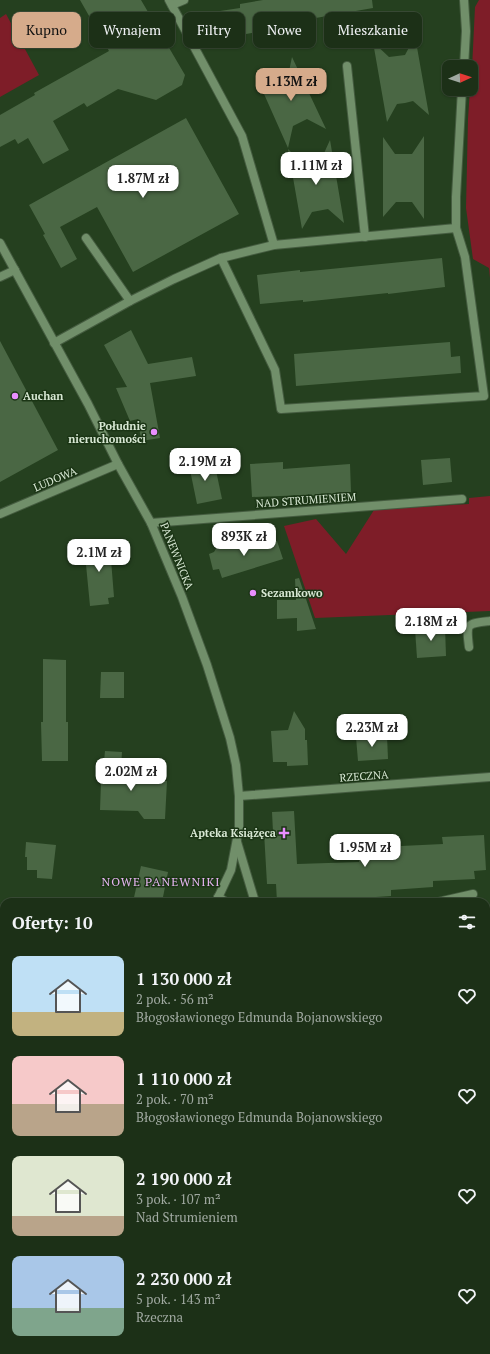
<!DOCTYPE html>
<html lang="pl">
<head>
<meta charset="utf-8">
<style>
  body { margin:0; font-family:"PT Serif",serif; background:#293c24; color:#f1f3f6; height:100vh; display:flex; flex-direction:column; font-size:15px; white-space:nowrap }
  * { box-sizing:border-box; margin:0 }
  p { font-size:13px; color:#a0a9a1 }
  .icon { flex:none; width:22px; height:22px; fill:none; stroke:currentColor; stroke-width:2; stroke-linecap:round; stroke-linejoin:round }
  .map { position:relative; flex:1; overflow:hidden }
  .details { position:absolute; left:0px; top:898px; width:490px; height:456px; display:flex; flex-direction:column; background:#1c3017; border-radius:12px 12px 0 0; box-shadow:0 1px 3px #0004,0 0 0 1px #3a4b36 }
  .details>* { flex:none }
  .guide { position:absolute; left:12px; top:12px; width:466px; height:36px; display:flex; gap:8px }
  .needle { width:26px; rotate:87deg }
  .buttons { position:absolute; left:442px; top:60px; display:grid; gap:8px }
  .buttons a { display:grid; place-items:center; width:36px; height:36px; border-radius:8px; background:#1c3017; box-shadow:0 1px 3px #0004,0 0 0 1px #3a4b36; font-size:20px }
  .price { position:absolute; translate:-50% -34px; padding:0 9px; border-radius:8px; background:#fff; color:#222; font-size:13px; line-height:26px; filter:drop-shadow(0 1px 2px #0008) }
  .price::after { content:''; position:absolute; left:50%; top:24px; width:12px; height:9px; margin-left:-6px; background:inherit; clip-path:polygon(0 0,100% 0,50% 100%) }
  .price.on { background:#d6ab8b; color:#111 }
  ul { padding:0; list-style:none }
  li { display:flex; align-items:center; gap:12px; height:100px; padding:0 12px }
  li span { display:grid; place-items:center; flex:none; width:112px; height:80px; border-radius:8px; color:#555 }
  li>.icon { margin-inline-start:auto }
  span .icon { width:48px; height:48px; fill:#fffc; stroke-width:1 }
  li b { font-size:17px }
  h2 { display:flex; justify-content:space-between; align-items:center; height:48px; padding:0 12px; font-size:17px }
  .tag { padding:0 14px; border-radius:8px; background:#1c3017; box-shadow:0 1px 3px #0004,0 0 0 1px #3a4b36; font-size:14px; line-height:36px }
  .tag.on { background:#d6ab8b; color:#111 }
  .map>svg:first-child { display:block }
</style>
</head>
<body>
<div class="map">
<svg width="490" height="1354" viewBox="0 0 490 1354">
  <rect width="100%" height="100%" fill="#25401f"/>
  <g fill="#7e1d28">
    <polygon points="479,0 490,0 490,278 489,268 473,259 466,208 468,119 470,89 471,89 475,7"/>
    <polygon points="6,14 39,75 0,97 0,18"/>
    <polygon points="490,496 490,611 315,618 284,526 316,519 346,554 374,510 469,504 469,498"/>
  </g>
  <g fill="#4a6744">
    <polygon points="80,0 141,0 185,75 182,85 156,100 118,89 87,107 84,103 53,121 69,150 43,164 28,138 18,144 15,139 0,147 0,115 35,95 34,93 109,51"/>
    <polygon points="263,0 372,0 373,8 287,23 288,27 246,34 246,38 225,42 220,11 240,8 240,4"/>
    <polygon points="415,36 429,115 413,101 405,103 397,104 387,122 373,42 389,57 405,55"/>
    <polygon points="292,57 326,129 307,119 293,126 288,148 260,85 269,81 273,83 288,76"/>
    <polygon points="186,118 239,214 133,272 97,207 60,227 77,259 61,268 43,235 45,234 29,205"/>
    <polygon points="424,136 424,219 412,202 396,202 383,217 383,137 395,154 412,154"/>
    <polygon points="330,140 344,223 328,209 312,212 302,229 288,149 304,165 320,162"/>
    <polygon points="442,258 445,287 388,294 388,293 303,302 303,300 260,304 257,275 300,270 300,272"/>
    <polygon points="131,330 148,364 192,357 196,376 150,383 160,438 141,441 138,419 130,421 116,388 127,387 104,345"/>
    <polygon points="0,341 58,450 0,482"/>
    <polygon points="450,342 451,357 460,356 461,373 296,386 294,354"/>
    <polygon points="450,458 452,482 423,485 421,460"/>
    <polygon points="214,461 222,499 197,504 189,465"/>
    <polygon points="283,462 283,469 350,464 351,492 308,496 307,495 252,497 250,464"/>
    <polygon points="277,541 283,559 222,578 219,569 213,570 209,554 214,552 218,545 225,543 231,547 242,543"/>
    <polygon points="104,542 104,548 110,547 114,597 108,598 109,604 90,606 84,544"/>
    <polygon points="299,578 316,629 297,631 297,618 277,619 277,600 296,600 295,579"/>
    <polygon points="445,627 446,656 417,658 415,629"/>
    <polygon points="43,659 66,660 66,722 68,722 68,761 42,761 41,722 43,722"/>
    <polygon points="101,672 124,672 124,698 100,698"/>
    <polygon points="294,711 305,729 305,740 307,740 308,765 287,766 287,762 273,762 271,731 288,730"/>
    <polygon points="387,736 388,759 358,761 356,737"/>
    <polygon points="105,751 122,752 120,783 143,783 145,781 167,781 165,819 144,819 138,811 100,810 101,782 102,782"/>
    <polygon points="294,811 297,864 359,862 359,855 401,853 401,846 443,844 442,837 484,835 486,870 474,871 475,879 433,881 433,887 391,890 391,896 361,898 361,902 277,902 276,884 267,884 264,832 273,832 272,812"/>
    <polygon points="26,842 56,845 52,879 37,878 37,870 27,870 27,857 25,857"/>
    <polygon points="141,866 168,872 162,902 133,902"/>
  </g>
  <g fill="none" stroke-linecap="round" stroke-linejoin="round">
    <defs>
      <g id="service">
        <polyline points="86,238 130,301"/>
        <polyline points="0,277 15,270"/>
      </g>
      <g id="minor">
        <polyline points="169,0 242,136 274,245"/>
        <polyline points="172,5 184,0"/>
        <polyline points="347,66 365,237"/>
        <polyline points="464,67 466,31 464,0"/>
        <polyline points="221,258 275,370 281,409 484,396 465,257 456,228 456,197 462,89"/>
        <polyline points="54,343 130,301 174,279 221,258 274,245 456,228"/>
        <polyline points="0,514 118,464"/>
        <polyline points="151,523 462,499"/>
        <path d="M469,647C466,623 466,624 490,621"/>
        <polyline points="239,796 490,777"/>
        <polyline points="438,902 473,894"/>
        <polyline points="0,1097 4,1092"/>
        <polyline points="0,1255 4,1256"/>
        <polyline points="309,1354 310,1350"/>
      </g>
      <g id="tertiary">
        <polyline points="0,243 88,404 118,464 151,523 182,597 207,665 230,738 236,765 239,796 239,828 231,870 216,902"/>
        <polyline points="237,842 255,902"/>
        <polyline points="218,897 226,902"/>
        <polyline points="486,1096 490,1098"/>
        <polyline points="0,1176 4,1171"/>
      </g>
    </defs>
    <use href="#service" stroke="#455c40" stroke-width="10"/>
    <use href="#minor" stroke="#455c40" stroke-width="10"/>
    <use href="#tertiary" stroke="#455c40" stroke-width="10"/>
    <use href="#service" stroke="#718f6a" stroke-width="8"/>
    <use href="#minor" stroke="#718f6a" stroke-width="8"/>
    <use href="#tertiary" stroke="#718f6a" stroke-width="8"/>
  </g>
  <g fill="#e98efe" stroke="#1b3515" stroke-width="1.5">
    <circle cx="15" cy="396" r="4"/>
    <circle cx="154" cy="432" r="4"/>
    <circle cx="253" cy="593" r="4"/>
    <path d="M282 827h4v4h4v4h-4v4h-4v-4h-4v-4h4z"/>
  </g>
  <g text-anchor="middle" stroke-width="3" stroke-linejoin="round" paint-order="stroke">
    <g font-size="11" font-weight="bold" fill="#d8e8d4" stroke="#1b3515" text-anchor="start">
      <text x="23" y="400">Auchan</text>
      <text x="146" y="430" text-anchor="end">Południe<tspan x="146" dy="13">nieruchomości</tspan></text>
      <text x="261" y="597">Sezamkowo</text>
      <text x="276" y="837" text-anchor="end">Apteka Książęca</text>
    </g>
    <g font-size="11" fill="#d8e8d4" stroke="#1b3515">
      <text transform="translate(55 479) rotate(-23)" y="4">LUDOWA</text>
      <text transform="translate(306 500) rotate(-4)" y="4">NAD STRUMIENIEM</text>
      <text transform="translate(177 556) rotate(68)" y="4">PANEWNICKA</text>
      <text transform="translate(364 776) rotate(-4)" y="4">RZECZNA</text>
    </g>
    <g font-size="12" letter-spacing="1" fill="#e8b6f4" stroke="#1b3515">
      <text x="161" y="886">NOWE PANEWNIKI</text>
    </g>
  </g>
</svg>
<div class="buttons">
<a><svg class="needle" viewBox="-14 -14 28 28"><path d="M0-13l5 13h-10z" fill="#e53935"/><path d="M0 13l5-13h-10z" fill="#a0a9a1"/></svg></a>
</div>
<b class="price on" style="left:291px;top:102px">1.13M zł</b>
<b class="price" style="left:316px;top:186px">1.11M zł</b>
<b class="price" style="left:143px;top:199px">1.87M zł</b>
<b class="price" style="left:205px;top:482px">2.19M zł</b>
<b class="price" style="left:244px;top:557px">893K zł</b>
<b class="price" style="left:99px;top:573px">2.1M zł</b>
<b class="price" style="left:431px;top:642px">2.18M zł</b>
<b class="price" style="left:372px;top:748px">2.23M zł</b>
<b class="price" style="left:131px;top:792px">2.02M zł</b>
<b class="price" style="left:365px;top:868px">1.95M zł</b>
<div class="guide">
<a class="tag on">Kupno</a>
<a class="tag">Wynajem</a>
<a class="tag">Filtry</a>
<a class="tag">Nowe</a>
<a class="tag">Mieszkanie</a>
</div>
<section class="details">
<h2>Oferty: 10<svg class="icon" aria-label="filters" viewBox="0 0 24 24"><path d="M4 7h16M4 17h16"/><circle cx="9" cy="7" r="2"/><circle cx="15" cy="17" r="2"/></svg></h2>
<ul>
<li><span style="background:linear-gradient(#bfe0f5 70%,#c2b280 0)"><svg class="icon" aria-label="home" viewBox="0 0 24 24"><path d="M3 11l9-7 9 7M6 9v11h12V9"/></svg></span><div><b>1 130 000 zł</b><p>2 pok. · 56 m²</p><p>Błogosławionego Edmunda Bojanowskiego</p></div><svg class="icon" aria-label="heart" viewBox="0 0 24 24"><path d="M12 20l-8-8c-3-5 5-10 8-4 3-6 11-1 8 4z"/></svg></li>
<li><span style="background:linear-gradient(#f6c9c9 60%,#b9a48a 0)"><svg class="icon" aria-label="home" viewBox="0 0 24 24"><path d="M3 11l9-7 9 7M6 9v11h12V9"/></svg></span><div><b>1 110 000 zł</b><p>2 pok. · 70 m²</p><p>Błogosławionego Edmunda Bojanowskiego</p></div><svg class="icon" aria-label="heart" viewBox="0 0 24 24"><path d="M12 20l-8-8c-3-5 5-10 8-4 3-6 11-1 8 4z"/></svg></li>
<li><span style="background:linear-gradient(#dfe7d0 75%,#b9a48a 0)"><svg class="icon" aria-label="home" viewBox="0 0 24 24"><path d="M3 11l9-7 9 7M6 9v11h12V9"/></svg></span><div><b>2 190 000 zł</b><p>3 pok. · 107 m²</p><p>Nad Strumieniem</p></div><svg class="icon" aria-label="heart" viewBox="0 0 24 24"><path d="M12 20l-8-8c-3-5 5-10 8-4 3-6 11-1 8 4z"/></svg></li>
<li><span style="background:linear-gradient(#a9c7e8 65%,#7fa58c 0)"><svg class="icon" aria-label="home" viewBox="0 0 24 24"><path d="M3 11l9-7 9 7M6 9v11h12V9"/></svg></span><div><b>2 230 000 zł</b><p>5 pok. · 143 m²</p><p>Rzeczna</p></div><svg class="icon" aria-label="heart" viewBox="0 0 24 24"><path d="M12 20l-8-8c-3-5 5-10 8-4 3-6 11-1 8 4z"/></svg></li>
</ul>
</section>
</div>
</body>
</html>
